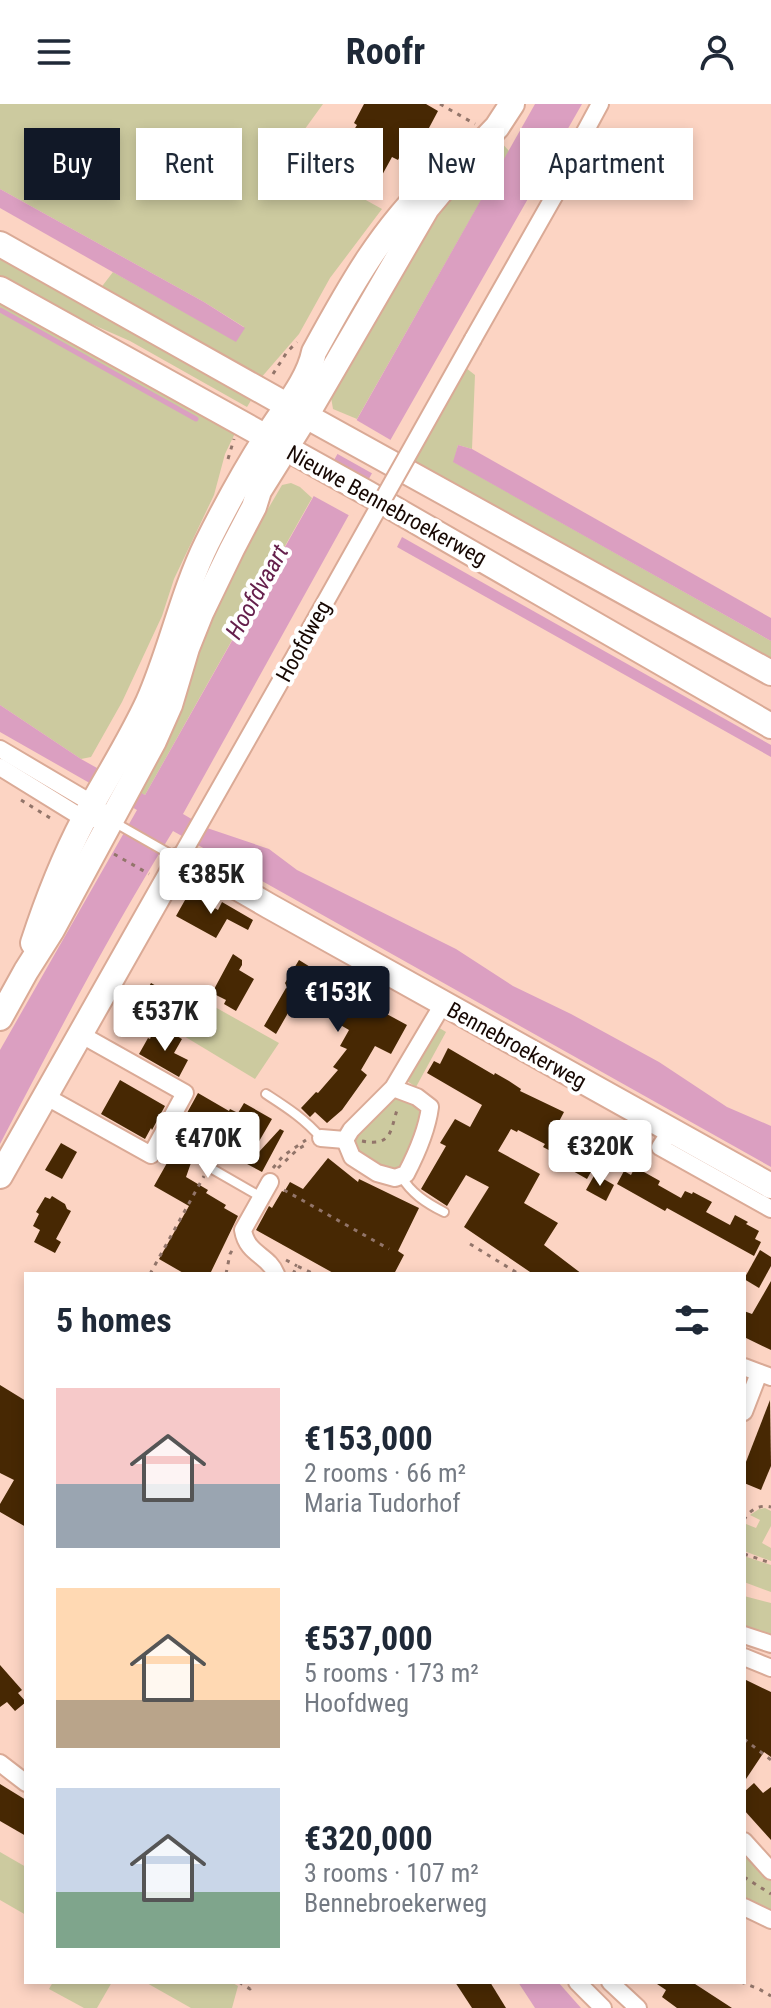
<!DOCTYPE html>
<html lang="en">
<head>
<meta charset="utf-8">
<style>
  body { margin:0; font-family:"Roboto Condensed",sans-serif; background:#f6f6f7; color:#1f2937; height:100vh; display:flex; flex-direction:column; font-size:30px; white-space:nowrap }
  * { box-sizing:border-box; margin:0 }
  p { font-size:26px; color:#747a83 }
  .icon { flex:none; width:44px; height:44px; fill:none; stroke:currentColor; stroke-width:2; stroke-linecap:round; stroke-linejoin:round }
  .map { position:relative; flex:1; overflow:hidden }
  .side { position:absolute; left:24px; top:1168px; width:722px; height:712px; display:flex; flex-direction:column; background:#fff; border-radius:0px; box-shadow:0 4px 12px #0003 }
  .side>* { flex:none }
  .top-card { position:absolute; left:24px; top:24px; width:724px; height:72px; display:flex; gap:16px }
  .price { position:absolute; translate:-50% -68px; padding:0 18px; border-radius:8px; background:#fff; color:#222; font-size:26px; line-height:52px; filter:drop-shadow(0 2px 4px #0008) }
  .price::after { content:''; position:absolute; left:50%; top:48px; width:24px; height:18px; margin-left:-12px; background:inherit; clip-path:polygon(0 0,100% 0,50% 100%) }
  .price.selected { background:#111827; color:#fff }
  ul { padding:0; list-style:none }
  li { display:flex; align-items:center; gap:24px; height:200px; padding:0 32px }
  li span { display:grid; place-items:center; flex:none; width:224px; height:160px; border-radius:0px; color:#555 }
  li>.icon { margin-inline-start:auto }
  span .icon { width:96px; height:96px; fill:#fffc; stroke-width:1 }
  li b { font-size:34px }
  h2 { display:flex; justify-content:space-between; align-items:center; height:96px; padding:0 32px; font-size:34px }
  .chip { padding:0 28px; border-radius:0px; background:#fff; box-shadow:0 4px 12px #0003; font-size:28px; line-height:72px }
  .chip.selected { background:#111827; color:#fff }
  header { display:flex; justify-content:space-between; align-items:center; height:104px; padding:0 32px; background:#fff; font-size:36px; font-weight:700 }
  .map>svg:first-child { display:block }
</style>
</head>
<body>
<header><svg class="icon" aria-label="menu" viewBox="0 0 24 24"><path d="M4 6h16M4 12h16M4 18h16"/></svg>Roofr<svg class="icon" aria-label="person" viewBox="0 0 24 24"><circle cx="12" cy="8" r="4"/><path d="M4 21q1-7 8-7t8 7"/></svg></header>
<div class="map">
<svg width="771" height="1904" viewBox="0 0 771 1904">
  <rect width="100%" height="100%" fill="#fcd4c3"/>
  <g fill="#ccca9f">
    <polygon points="0,0 323,0 302,29 334,44 326,74 382,105 330,174 299,230 260,275 100,185 113,168 236,237 244,223 204,198 0,85"/>
    <polygon points="499,36 509,47 357,315 333,305 331,293 428,112"/>
    <polygon points="0,150 253,293 247,303 130,237 0,180"/>
    <polygon points="0,193 237,325 225,350 214,391 174,475 162,512 122,598 91,653 81,655 0,601"/>
    <polygon points="466,264 475,271 472,345 458,341 454,358 771,537 771,564 412,361"/>
    <polygon points="291,379 300,383 312,394 145,691 140,689 210,504 282,381"/>
    <polygon points="190,889 279,939 255,975 169,923"/>
    <polygon points="436,922 446,928 416,983 407,977"/>
    <path d="M398,992L413,1000L420,1008L409,1049L399,1067C382,1066 368,1054 355,1045V1033L390,993Z"/>
    <polygon points="765,1404 771,1407 771,1422 762,1439 771,1444 771,1457 744,1447 746,1420 756,1424 760,1416 750,1411 759,1405"/>
    <polygon points="744,1452 771,1461 771,1488 744,1478"/>
    <polygon points="744,1492 771,1499 771,1534 744,1523"/>
    <polygon points="744,1745 771,1775 771,1810 744,1796"/>
    <polygon points="0,1748 26,1763 26,1811 0,1796"/>
    <polygon points="53,1878 112,1878 97,1904 84,1904 49,1885"/>
    <polygon points="145,1878 231,1878 238,1882 232,1904 191,1904"/>
  </g>
  <g fill="#db9fc1">
    <path d="M535,0H582L391,335L183,710L207,724L269,745L297,766L456,845L513,882L571,910L659,958L727,1003L771,1022V1063L173,727C110,828 55,935 0,1040V946L137,706L0,628V601L81,655L145,691Z"/>
    <polygon points="0,85 204,198 245,224 236,238 0,104"/>
    <polygon points="458,341 472,345 771,514 771,537 453,358"/>
    <polygon points="402,433 771,641 771,653 397,443"/>
    <polygon points="518,1878 558,1878 581,1904 535,1904"/>
  </g>
  <g fill="#fcd4c3">
    <polygon points="353,314 394,338 375,371 334,348"/>
    <polygon points="330,355 372,378 352,413 310,390"/>
  </g>
  <g fill="none" stroke-linecap="round" stroke-linejoin="round">
    <polyline stroke="#db9fc1" stroke-width="5" points="0,206 196,315"/>
  </g>
  <g fill="#472803">
    <polygon points="364,0 426,0 438,7 421,39 410,33 398,56 392,53 369,95 331,73 339,59 335,56 357,21 354,19"/>
    <polygon points="189,789 218,806 222,798 253,816 248,826 227,815 216,834 176,812"/>
    <polygon points="233,850 242,856 242,861 239,866 254,875 236,907 224,900 226,896 212,889"/>
    <polygon points="299,856 328,874 327,876 336,880 335,882 407,921 391,950 375,942 361,966 367,971 342,1006 327,1019 315,1008 310,1013 301,1004 316,988 318,989 338,966 333,963 347,945 340,942 349,926 296,895 276,930 264,922 286,884 288,885 285,879"/>
    <polygon points="151,879 172,891 163,907 142,895"/>
    <polygon points="170,928 182,935 174,949 188,956 179,973 139,950 148,934 150,935 152,930 165,937"/>
    <polygon points="448,944 494,971 495,969 509,977 521,985 520,987 564,1008 553,1029 560,1032 559,1036 597,1057 587,1075 557,1058 560,1052 543,1043 545,1040 518,1026 517,1028 511,1025 498,1047 540,1070 524,1099 558,1119 544,1141 582,1170 533,1170 464,1123 489,1083 466,1071 447,1102 421,1085 446,1042 440,1039 455,1015 470,1023 482,1001 427,969 434,957 440,960"/>
    <polygon points="120,976 165,1002 152,1026 151,1024 145,1035 101,1010"/>
    <polygon points="198,989 229,1007 230,1005 238,1009 244,999 272,1015 254,1046 258,1049 280,1025 284,1027 262,1068 232,1052 236,1046 211,1032 201,1044 199,1043 192,1056 186,1073 208,1086 206,1089 226,1101 224,1104 238,1112 210,1170 185,1170 159,1155 189,1102 154,1082 167,1059 161,1056"/>
    <polygon points="61,1039 77,1048 62,1075 45,1066"/>
    <polygon points="328,1054 358,1078 359,1075 419,1104 398,1147 404,1151 394,1170 335,1170 256,1126 269,1102 272,1104 282,1087 284,1088 290,1078 303,1085"/>
    <polygon points="635,1063 660,1077 658,1081 681,1094 685,1087 692,1090 693,1088 712,1098 706,1108 730,1121 735,1111 748,1118 746,1120 759,1127 755,1135 761,1138 754,1152 667,1104 665,1107 617,1080 624,1067 631,1071"/>
    <polygon points="595,1070 614,1081 606,1097 586,1086"/>
    <polygon points="52,1092 65,1100 67,1105 71,1107 56,1135 61,1138 55,1149 34,1138 40,1126 33,1122 39,1110 36,1108 45,1093 50,1095"/>
    <polygon points="760,1146 771,1153 771,1162 759,1184 744,1175"/>
    <polygon points="771,1177 771,1246 744,1233 744,1207 752,1210"/>
    <polygon points="0,1281 26,1297 26,1423 0,1408 0,1400 14,1376 0,1369"/>
    <polygon points="770,1296 771,1362 761,1386 744,1379 744,1363"/>
    <polygon points="0,1561 22,1586 18,1589 26,1598 15,1607 7,1598 0,1603"/>
    <polygon points="744,1575 771,1588 771,1653 764,1648 744,1678"/>
    <polygon points="754,1679 763,1689 771,1683 771,1736 744,1706 744,1688"/>
    <polygon points="0,1680 26,1696 26,1732 0,1717"/>
    <polygon points="455,1878 490,1878 506,1904 472,1904"/>
    <polygon points="654,1878 692,1878 732,1904 677,1904 662,1893 666,1886"/>
  </g>
  <g fill="none" stroke-linecap="round" stroke-linejoin="round">
    <defs>
      <g id="lane">
        <polyline points="112,717 177,754"/>
        <path d="M266,990C286,1003 305,1015 321,1034"/>
        <polyline points="214,1066 261,1093"/>
        <path d="M401,1072C411,1089 426,1099 444,1108"/>
      </g>
      <g id="street">
        <polyline points="473,235 561,80 573,50 600,0"/>
        <polyline points="0,645 93,700 99,705"/>
        <polyline points="0,663 84,715 94,715"/>
        <polyline points="179,756 304,536"/>
        <path d="M393,984L417,993L430,1003C427,1026 417,1049 406,1070L395,1074L377,1069L352,1053L345,1036L351,1026L393,984L443,900"/>
        <polyline points="45,992 151,1051 185,989 80,930"/>
        <polyline points="671,1026 660,1043 771,1105"/>
        <polyline points="321,1034 345,1036"/>
        <path d="M270,1078L243,1126C247,1151 269,1151 276,1170"/>
        <polyline points="744,1263 771,1273"/>
        <polyline points="744,1308 759,1269"/>
        <polyline points="744,1531 771,1540"/>
        <polyline points="744,1553 771,1564"/>
        <polyline points="0,1659 26,1679"/>
        <polyline points="744,1737 771,1767"/>
        <polyline points="744,1803 771,1816"/>
        <polyline points="577,1878 603,1904"/>
        <polyline points="610,1878 638,1904"/>
      </g>
      <g id="secondary">
        <polyline points="0,140 306,312 771,569"/>
        <polyline points="0,185 367,389 771,622"/>
        <path d="M33,839C47,796 63,755 84,715C105,676 129,639 148,598C171,546 182,490 207,439C225,403 245,366 267,332C282,307 308,278 314,248C349,184 382,124 436,74"/>
        <polyline points="0,914 26,867 52,826 154,637 170,601 187,544 201,509 232,445 254,403 259,387 306,312 427,104 477,44 497,23 512,0"/>
        <polyline points="0,1072 179,756 238,784 269,802 771,1082"/>
      </g>
    </defs>
    <use href="#lane" stroke="#daaa96" stroke-width="12"/>
    <use href="#street" stroke="#daaa96" stroke-width="20"/>
    <use href="#secondary" stroke="#daaa96" stroke-width="28"/>
    <g stroke="#92756a" stroke-width="3" stroke-dasharray="4 6" stroke-linecap="butt">
      <polyline points="440,0 475,20"/>
      <polyline points="273,270 287,248 297,238"/>
      <polyline points="228,355 234,335"/>
      <polyline points="21,696 55,717"/>
      <polyline points="114,750 149,770"/>
      <path d="M362,1037C393,1043 390,1026 398,1003"/>
      <polyline points="273,1064 283,1052 306,1036"/>
      <polyline points="278,1064 298,1045 309,1039"/>
      <polyline points="284,1086 389,1145"/>
      <polyline points="470,1140 519,1170"/>
      <polyline points="286,1156 297,1162"/>
      <polyline points="150,1170 204,1072"/>
      <polyline points="226,1170 230,1150 234,1143"/>
      <polyline points="293,1170 297,1162 314,1170"/>
      <path d="M744,1416C749,1406 760,1400 771,1403"/>
      <polyline points="744,1450 771,1459"/>
      <polyline points="744,1635 771,1656"/>
      <polyline points="744,1773 771,1790"/>
      <polyline points="239,1878 250,1885 254,1878"/>
      <polyline points="741,1878 759,1885 771,1892"/>
    </g>
    <use href="#lane" stroke="#fff" stroke-width="8"/>
    <use href="#street" stroke="#fff" stroke-width="16"/>
    <use href="#secondary" stroke="#fff" stroke-width="24"/>
    <defs>
      <polyline id="street-bridge" points="304,536 473,235"/>
    </defs>
    <use href="#street-bridge" stroke="#daaa96" stroke-width="20" stroke-linecap="butt"/>
    <use href="#street-bridge" stroke="#fff" stroke-width="16"/>
  </g>
  <g text-anchor="middle" stroke-width="8" stroke-linejoin="round" paint-order="stroke">
    <g font-size="22" fill="#170803" stroke="#fff">
      <text transform="translate(387 401) rotate(29)" y="8">Nieuwe Bennebroekerweg</text>
      <text transform="translate(303 537) rotate(-61)" y="8">Hoofdweg</text>
      <text transform="translate(517 941) rotate(29)" y="8">Bennebroekerweg</text>
    </g>
    <g font-size="24" font-style="italic" fill="#65204c" stroke="#fff">
      <text transform="translate(257 488) rotate(-61)" y="8">Hoofdvaart</text>
    </g>
  </g>
</svg>
<b class="price" style="left:211px;top:812px">€385K</b>
<b class="price selected" style="left:338px;top:930px">€153K</b>
<b class="price" style="left:165px;top:949px">€537K</b>
<b class="price" style="left:208px;top:1076px">€470K</b>
<b class="price" style="left:600px;top:1084px">€320K</b>
<div class="top-card">
<a class="chip selected">Buy</a>
<a class="chip">Rent</a>
<a class="chip">Filters</a>
<a class="chip">New</a>
<a class="chip">Apartment</a>
</div>
<section class="side">
<h2>5 homes<svg class="icon" aria-label="filters" viewBox="0 0 24 24"><path d="M4 7h16M4 17h16"/><circle cx="9" cy="7" r="2"/><circle cx="15" cy="17" r="2"/></svg></h2>
<ul>
<li><span style="background:linear-gradient(#f6c9c9 60%,#9aa5b1 0)"><svg class="icon" aria-label="home" viewBox="0 0 24 24"><path d="M3 11l9-7 9 7M6 9v11h12V9"/></svg></span><div><b>€153,000</b><p>2 rooms · 66 m²</p><p>Maria Tudorhof</p></div></li>
<li><span style="background:linear-gradient(#ffd9b3 70%,#b9a48a 0)"><svg class="icon" aria-label="home" viewBox="0 0 24 24"><path d="M3 11l9-7 9 7M6 9v11h12V9"/></svg></span><div><b>€537,000</b><p>5 rooms · 173 m²</p><p>Hoofdweg</p></div></li>
<li><span style="background:linear-gradient(#c9d6e8 65%,#7fa58c 0)"><svg class="icon" aria-label="home" viewBox="0 0 24 24"><path d="M3 11l9-7 9 7M6 9v11h12V9"/></svg></span><div><b>€320,000</b><p>3 rooms · 107 m²</p><p>Bennebroekerweg</p></div></li>
</ul>
</section>
</div>
</body>
</html>
